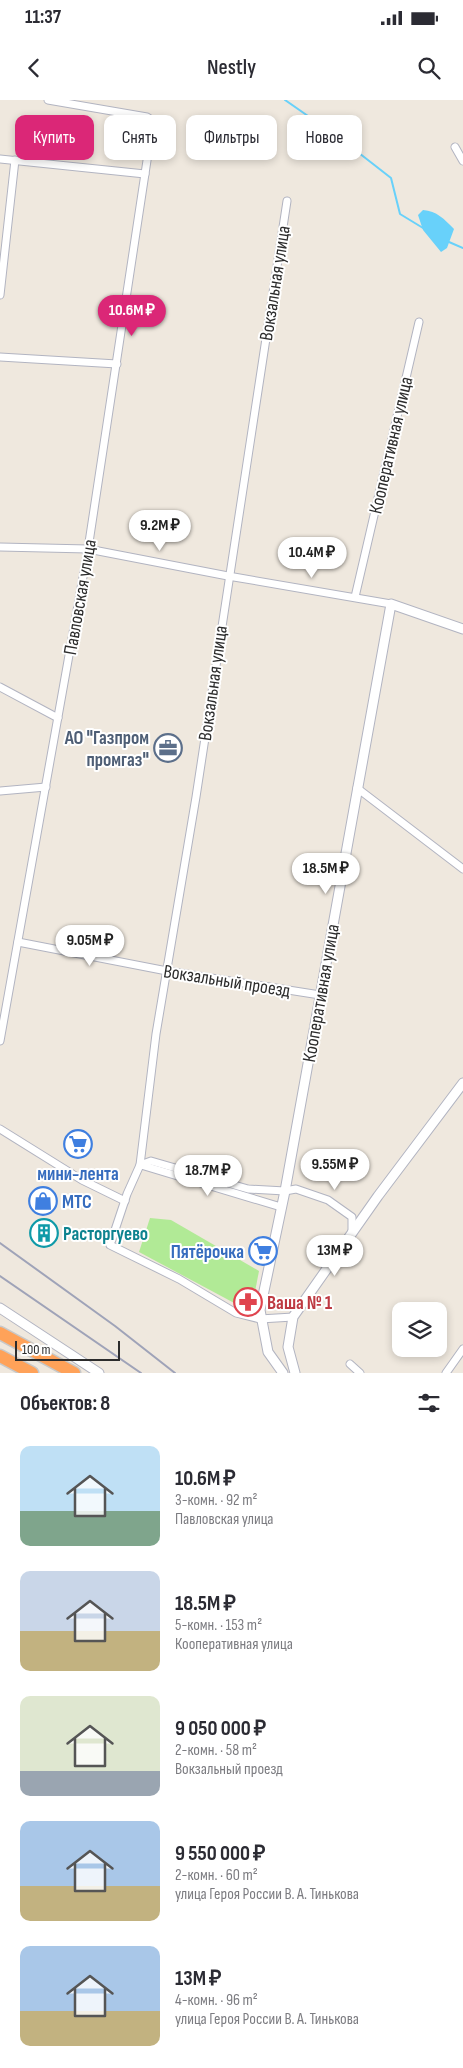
<!DOCTYPE html>
<html lang="ru">
<head>
<meta charset="utf-8">
<style>
  body { margin:0; font-family:"Sofia Sans Condensed",sans-serif; background:#f2f2f3; color:#2b2b33; height:100vh; display:flex; flex-direction:column; font-size:19px; white-space:nowrap }
  * { box-sizing:border-box; margin:0 }
  p { font-size:16px; color:#7c7c81 }
  .icon { flex:none; width:28px; height:28px; fill:none; stroke:currentColor; stroke-width:2; stroke-linecap:round; stroke-linejoin:round }
  .map { position:relative; height:1273px; overflow:hidden }
  .sheet { display:flex; flex-direction:column; background:#fff; flex:1 }
  .sheet>* { flex:none }
  .hud { position:absolute; left:15px; top:15px; width:434px; height:45px; display:flex; gap:10px }
  .controls { position:absolute; left:392px; top:1202px; display:grid; gap:10px }
  .controls a { display:grid; place-items:center; width:55px; height:55px; border-radius:10px; background:#fff; box-shadow:0 2px 8px #0003; font-size:25px }
  .scale { position:absolute; left:15px; bottom:12px; width:105px; box-sizing:border-box; padding-left:5px; border:2px solid #2c2c2c; border-top:0; font-size:14px; line-height:18px; white-space:nowrap; color:#2c2c2c; -webkit-text-stroke:4px #fff; paint-order:stroke }
  .price { position:absolute; translate:-50% -42px; padding:0 11px; border-radius:18px; background:#fff; color:#222; font-size:16px; line-height:32px; filter:drop-shadow(0 1px 2px #0008) }
  .price::after { content:''; position:absolute; left:50%; top:30px; width:15px; height:11px; margin-left:-8px; background:inherit; clip-path:polygon(0 0,100% 0,50% 100%) }
  .price.active { background:#db2777; color:#fff }
  ul { padding:0; list-style:none }
  li { display:flex; align-items:center; gap:15px; height:125px; padding:0 20px }
  li span { display:grid; place-items:center; flex:none; width:140px; height:100px; border-radius:10px; color:#555 }
  li>.icon { margin-inline-start:auto }
  span .icon { width:60px; height:60px; fill:#fffc; stroke-width:1 }
  li b { font-size:21px }
  h2 { display:flex; justify-content:space-between; align-items:center; height:60px; padding:0 20px; font-size:21px }
  .pill { padding:0 18px; border-radius:10px; background:#fff; box-shadow:0 2px 8px #0003; font-size:18px; line-height:45px }
  .pill.active { background:#db2777; color:#fff }
  .status { display:flex; justify-content:space-between; align-items:center; height:35px; padding:0 25px; background:#fff; direction:ltr }
  .status svg { height:14px; fill:currentColor }
  header { display:flex; justify-content:space-between; align-items:center; height:65px; padding:0 20px; background:#fff; font-size:22px; font-weight:600 }
  .map>svg:first-child { display:block }
</style>
</head>
<body>
<div class="status"><b>11:37</b><svg viewBox="0 0 49 12"><path d="M0 12V9h3v3zM5 12V6h3v6zM10 12V3h3v9zM15 12V0h3v12zM26 1h20v11H26zM47 4h2v5h-2z"/></svg></div>
<header><svg class="icon" aria-label="back" viewBox="0 0 24 24"><path d="M15 5l-7 7 7 7"/></svg>Nestly<svg class="icon" aria-label="search" viewBox="0 0 24 24"><circle cx="10" cy="10" r="6"/><path d="M15 15l6 6"/></svg></header>
<div class="map">
<svg width="463" height="1273" viewBox="0 0 463 1273">
  <rect width="100%" height="100%" fill="#efe8de"/>
  <polygon fill="#b1ea96" points="150,1118 171,1120 259,1171 251,1212 139,1152"/>
  <path fill="#68d1fa" d="M423,110C437,111 444,119 454,129L447,148L441,152L423,130L418,115Z"/>
  <g fill="none" stroke-linecap="round" stroke-linejoin="round">
    <g stroke="#68d1fa" stroke-width="2">
      <polyline points="285,0 341,39 391,78 400,114 423,128"/>
      <polyline points="449,142 463,148"/>
    </g>
    <defs>
      <g id="minor">
        <polyline points="455,47 463,61"/>
        <polyline points="0,59 145,74"/>
        <polyline points="0,195 15,60"/>
        <polyline points="0,257 117,264"/>
        <polyline points="0,447 88,449 228,476 391,504"/>
        <polyline points="355,497 419,222"/>
        <polyline points="0,587 58,618"/>
        <polyline points="357,688 463,769"/>
        <polyline points="0,691 46,687"/>
        <polyline points="18,842 167,871 320,895"/>
        <polyline points="0,941 88,449 153,21 147,17 48,0"/>
        <polyline points="0,1029 82,1080 125,1101"/>
        <polyline points="140,1065 156,934 196,697 287,101"/>
        <polyline points="141,1065 281,1107"/>
        <polyline points="293,1217 260,1219 236,1213 179,1179 110,1145 127,1094 140,1065 151,1061 248,1089 285,1091 296,1089 328,1100 352,1117 352,1132"/>
        <polyline points="350,1264 360,1273"/>
        <polyline points="446,1273 463,1249"/>
      </g>
      <g id="tertiary">
        <polyline points="0,1208 99,1273"/>
        <polyline points="283,1273 268,1252 260,1210 285,1091 391,504 463,529"/>
        <polyline points="295,1273 288,1247 293,1217 378,1096 463,983"/>
      </g>
      <g id="motorway">
        <polyline points="0,1233 74,1273"/>
        <polyline points="0,1256 32,1273"/>
      </g>
    </defs>
    <use href="#minor" stroke="#b2b4c1" stroke-width="9"/>
    <use href="#tertiary" stroke="#b2b4c1" stroke-width="11"/>
    <use href="#motorway" stroke="#c8c8c8" stroke-width="15"/>
    <use href="#minor" stroke="#fff" stroke-width="7"/>
    <use href="#tertiary" stroke="#fff" stroke-width="9"/>
    <use href="#motorway" stroke="#ffa259" stroke-width="12"/>
    <g stroke="#9fa3b8" stroke-width="2">
      <polyline points="0,1143 115,1226 175,1273"/>
      <polyline points="0,1176 141,1273"/>
    </g>
  </g>
  <defs>
    <symbol id="office-ring" viewBox="-11 -11 22 22"><circle r="9.5" fill="#fff" stroke="#5c6f8a" stroke-width="1.5"/><path d="M-6-3h4V-5.5h4V-3h4V5H-6ZM-1-4.5V-3h2v-1.5ZM-6 0V1H6V0Z" fill="#5c6f8a"/></symbol>
    <symbol id="supermarket-ring" viewBox="-11 -11 22 22"><circle r="9.5" fill="#fff" stroke="#3f7fe0" stroke-width="1.5"/><path d="M-6-5.5h2.5l.6 2H6L4.5 2H-2.5L-4.4-4H-6ZM-1.5 3.2a1.3 1.3 0 1 0 .1 0ZM3 3.2a1.3 1.3 0 1 0 .1 0Z" fill="#3f7fe0"/></symbol>
    <symbol id="shop-ring" viewBox="-11 -11 22 22"><circle r="9.5" fill="#fff" stroke="#3f7fe0" stroke-width="1.5"/><path d="M-5-2.5h2.3a2.7 3.5 0 0 1 5.4 0H5L5.5 6h-11ZM-1.5-2.5h3a1.5 2.3 0 0 0-3 0Z" fill="#3f7fe0"/></symbol>
    <symbol id="building-ring" viewBox="-11 -11 22 22"><circle r="9.5" fill="#fff" stroke="#0f9aa8" stroke-width="1.5"/><path d="M-4-6H4V6H1V3H-1V6H-4ZM-2.5-4.3h1.7v1.8h-1.7ZM.8-4.3h1.7v1.8H.8ZM-2.5-1h1.7V.8h-1.7ZM.8-1h1.7V.8H.8Z" fill="#0f9aa8"/></symbol>
    <symbol id="pharmacy-ring" viewBox="-11 -11 22 22"><circle r="9.5" fill="#fff" stroke="#e0444e" stroke-width="1.5"/><path d="M-2-6h4v4h4v4h-4v4h-4v-4h-4v-4h4Z" fill="#e0444e"/></symbol>
  </defs>
  <g fill-rule="evenodd">
    <use href="#office-ring" x="152" y="632" width="32" height="32"/>
    <use href="#supermarket-ring" x="62" y="1028" width="32" height="32"/>
    <use href="#shop-ring" x="27" y="1085" width="32" height="32"/>
    <use href="#building-ring" x="28" y="1117" width="32" height="32"/>
    <use href="#supermarket-ring" x="247" y="1135" width="32" height="32"/>
    <use href="#pharmacy-ring" x="232" y="1186" width="32" height="32"/>
  </g>
  <g text-anchor="middle" stroke-width="4" stroke-linejoin="round" paint-order="stroke">
    <g font-size="19" fill="#2c2c2c" stroke="#fff">
      <text transform="translate(274 183) rotate(-81)" y="7">Вокзальная улица</text>
      <text transform="translate(390 345) rotate(-77)" y="7">Кооперативная улица</text>
      <text transform="translate(79 497) rotate(-80)" y="7">Павловская улица</text>
      <text transform="translate(212 583) rotate(-82)" y="7">Вокзальная улица</text>
      <text transform="translate(227 880) rotate(9)" y="7">Вокзальный проезд</text>
      <text transform="translate(320 893) rotate(-80)" y="7">Кооперативная улица</text>
    </g>
    <g font-size="19" font-weight="bold" fill="#4e5e75" stroke="#fff" text-anchor="end">
      <text x="149" y="644">АО "Газпром<tspan x="149" dy="22">промгаз"</tspan></text>
    </g>
    <g font-size="19" font-weight="bold" fill="#366cbe" stroke="#fff">
      <text x="78" y="1080">мини-лента</text>
      <text x="62" y="1108" text-anchor="start">МТС</text>
      <text x="244" y="1158" text-anchor="end">Пятёрочка</text>
    </g>
    <g font-size="19" font-weight="bold" fill="#0d838f" stroke="#fff" text-anchor="start">
      <text x="63" y="1140">Расторгуево</text>
    </g>
    <g font-size="19" font-weight="bold" fill="#be3a42" stroke="#fff" text-anchor="start">
      <text x="267" y="1209">Ваша № 1</text>
    </g>
  </g>
</svg>
<div class="controls">
<a><svg class="icon" aria-label="layers" viewBox="0 0 24 24"><path d="M12 4l9 5-9 5-9-5zM3 14l9 5 9-5"/></svg></a>
</div>
<div class="scale">100 m</div>
<b class="price active" style="left:132px;top:237px">10.6M ₽</b>
<b class="price" style="left:160px;top:452px">9.2M ₽</b>
<b class="price" style="left:312px;top:479px">10.4M ₽</b>
<b class="price" style="left:326px;top:795px">18.5M ₽</b>
<b class="price" style="left:90px;top:867px">9.05M ₽</b>
<b class="price" style="left:335px;top:1091px">9.55M ₽</b>
<b class="price" style="left:208px;top:1097px">18.7M ₽</b>
<b class="price" style="left:335px;top:1177px">13M ₽</b>
<div class="hud">
<a class="pill active">Купить</a>
<a class="pill">Снять</a>
<a class="pill">Фильтры</a>
<a class="pill">Новое</a>
</div>
</div>
<section class="sheet">
<h2>Объектов: 8<svg class="icon" aria-label="filters" viewBox="0 0 24 24"><path d="M4 7h16M4 17h16"/><circle cx="9" cy="7" r="2"/><circle cx="15" cy="17" r="2"/></svg></h2>
<ul>
<li><span style="background:linear-gradient(#bfe0f5 65%,#7fa58c 0)"><svg class="icon" aria-label="home" viewBox="0 0 24 24"><path d="M3 11l9-7 9 7M6 9v11h12V9"/></svg></span><div><b>10.6M ₽</b><p>3-комн. · 92 m²</p><p>Павловская улица</p></div></li>
<li><span style="background:linear-gradient(#c9d6e8 60%,#c2b280 0)"><svg class="icon" aria-label="home" viewBox="0 0 24 24"><path d="M3 11l9-7 9 7M6 9v11h12V9"/></svg></span><div><b>18.5M ₽</b><p>5-комн. · 153 m²</p><p>Кооперативная улица</p></div></li>
<li><span style="background:linear-gradient(#dfe7d0 75%,#9aa5b1 0)"><svg class="icon" aria-label="home" viewBox="0 0 24 24"><path d="M3 11l9-7 9 7M6 9v11h12V9"/></svg></span><div><b>9 050 000 ₽</b><p>2-комн. · 58 m²</p><p>Вокзальный проезд</p></div></li>
<li><span style="background:linear-gradient(#a9c7e8 65%,#c2b280 0)"><svg class="icon" aria-label="home" viewBox="0 0 24 24"><path d="M3 11l9-7 9 7M6 9v11h12V9"/></svg></span><div><b>9 550 000 ₽</b><p>2-комн. · 60 m²</p><p>улица Героя России В. А. Тинькова</p></div></li>
<li><span style="background:linear-gradient(#a9c7e8 65%,#c2b280 0)"><svg class="icon" aria-label="home" viewBox="0 0 24 24"><path d="M3 11l9-7 9 7M6 9v11h12V9"/></svg></span><div><b>13M ₽</b><p>4-комн. · 96 m²</p><p>улица Героя России В. А. Тинькова</p></div></li>
</ul>
</section>
</body>
</html>
